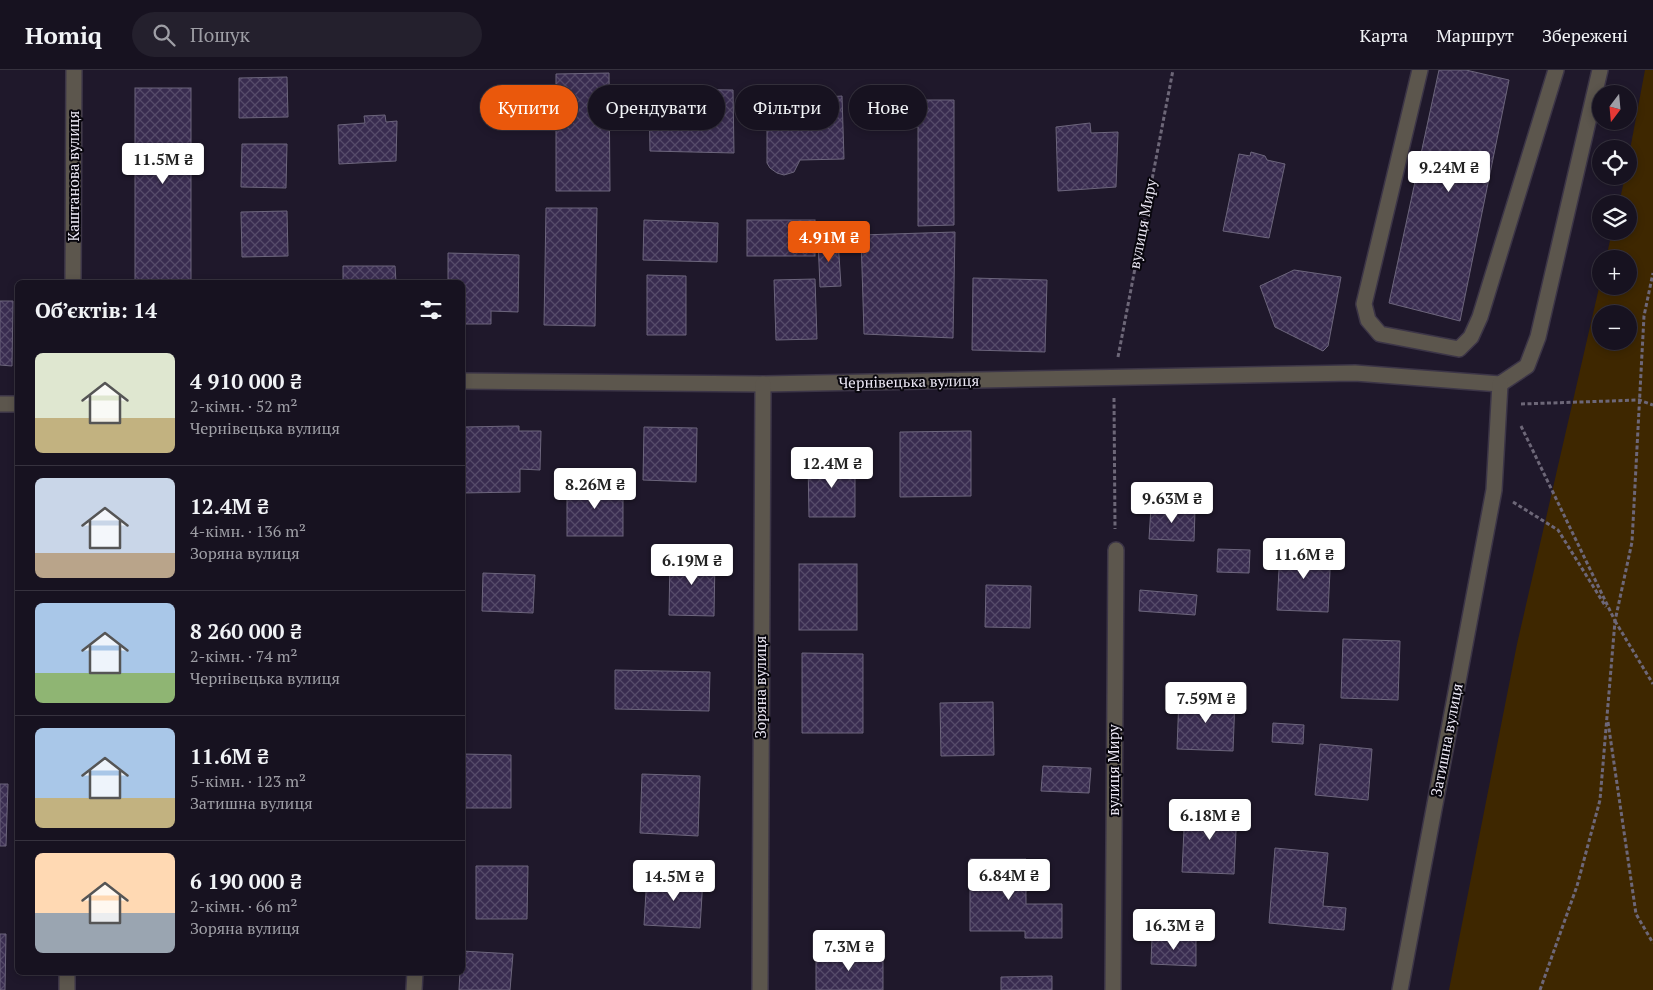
<!DOCTYPE html>
<html lang="uk">
<head>
<meta charset="utf-8">
<style>
  body { margin:0; font-family:"PT Serif",serif; background:#24202d; color:#f1f3f6; height:100vh; display:flex; flex-direction:column; font-size:19px; white-space:nowrap }
  * { box-sizing:border-box; margin:0 }
  p { font-size:16px; color:#9e9ea5 }
  .icon { flex:none; width:28px; height:28px; fill:none; stroke:currentColor; stroke-width:2; stroke-linecap:round; stroke-linejoin:round }
  .map { position:relative; flex:1; overflow:hidden }
  .side { position:absolute; left:15px; top:210px; width:450px; height:695px; display:flex; flex-direction:column; background:#171220; border-radius:8px; box-shadow:0 2px 8px #0003,0 0 0 1px #36323e }
  .side>* { flex:none }
  .guide { position:absolute; left:480px; top:15px; width:475px; height:45px; display:flex; gap:10px }
  .needle { width:32px; rotate:196deg }
  .fabs { position:absolute; left:1592px; top:15px; display:grid; gap:10px }
  .fabs a { display:grid; place-items:center; width:45px; height:45px; border-radius:50%; background:#171220; box-shadow:0 2px 8px #0003,0 0 0 1px #36323e; font-size:25px }
  .price { position:absolute; translate:-50% -42px; padding:0 11px; border-radius:5px; background:#fff; color:#222; font-size:16px; line-height:32px; filter:drop-shadow(0 1px 2px #0008) }
  .price::after { content:''; position:absolute; left:50%; top:30px; width:15px; height:11px; margin-left:-8px; background:inherit; clip-path:polygon(0 0,100% 0,50% 100%) }
  .price.selected { background:#ea580c; color:#fff }
  ul { padding:0; list-style:none }
  li { display:flex; align-items:center; gap:15px; height:125px; padding:0 20px }
  li+li { border-top:1px solid #36323e }
  li span { display:grid; place-items:center; flex:none; width:140px; height:100px; border-radius:8px; color:#555 }
  li>.icon { margin-inline-start:auto }
  span .icon { width:60px; height:60px; fill:#fffc; stroke-width:1 }
  li b { font-size:21px }
  h2 { display:flex; justify-content:space-between; align-items:center; height:60px; padding:0 20px; font-size:21px }
  .pill { padding:0 18px; border-radius:22px; background:#171220; box-shadow:0 2px 8px #0003,0 0 0 1px #36323e; font-size:18px; line-height:45px }
  .pill.selected { background:#ea580c; color:#fff }
  header { display:flex; align-items:center; gap:30px; box-sizing:border-box; height:70px; padding:0 25px; background:#171220; border-bottom:1px solid #36323e }
  header strong { font-size:24px }
  nav { display:flex; gap:28px; margin-inline-start:auto; font-size:18px }
  .search { width:350px; height:45px; background:#24202d; display:flex; align-items:center; gap:12px; box-sizing:border-box; padding:0 18px; border-radius:28px; color:#9e9ea5; font-size:19px }
  .map>svg:first-child { display:block }
</style>
</head>
<body>
<header>
<strong>Homiq</strong>
<div class="search"><svg class="icon" aria-label="search" viewBox="0 0 24 24"><circle cx="10" cy="10" r="6"/><path d="M15 15l6 6"/></svg>Пошук</div>
<nav><a>Карта</a><a>Маршрут</a><a>Збережені</a></nav>
</header>
<div class="map">
<svg width="1653" height="920" viewBox="0 0 1653 920">
  <defs>
    <pattern id="building-cross-hatch" width="8" height="8" patternUnits="userSpaceOnUse" patternTransform="scale(1.25)"><rect width="8" height="8" fill="#392c50"/><path d="M0 0l8 8M0 8l8-8" fill="none" stroke="#564b6a"/></pattern>
  </defs>
  <rect width="100%" height="100%" fill="#1f182b"/>
  <path fill="#3e2700" fill-rule="evenodd" d="M1645,0H1653V920H1449L1517,574L1601,209V216H1629V189H1606L1612,161H1629V134H1619L1625,106H1629V85ZM1601,244H1629V271H1601Z"/>
  <g fill="url(#building-cross-hatch)" stroke="#6c657c">
    <polygon points="1439,0 1466,0 1509,10 1460,251 1389,233"/>
    <polygon points="609,3 610,121 556,121 556,4"/>
    <polygon points="287,7 288,47 239,48 239,8"/>
    <rect x="135" y="18" width="56" height="194"/>
    <polygon points="649,19 733,20 734,83 650,81"/>
    <polygon points="842,26 844,89 800,90 794,102 784,105 777,103 770,98 767,93 767,48 772,44 790,44 796,49 812,51 812,28"/>
    <polygon points="872,30 954,30 954,155 918,156 918,57 872,58"/>
    <polygon points="385,45 386,52 397,51 396,91 339,94 338,55 365,53 364,46"/>
    <polygon points="1090,53 1091,63 1118,62 1116,117 1058,121 1056,57"/>
    <polygon points="242,74 287,74 286,118 241,117"/>
    <polygon points="1251,82 1265,86 1267,90 1285,94 1269,168 1223,161 1239,84 1250,86"/>
    <polygon points="546,138 597,138 595,256 544,255"/>
    <polygon points="287,141 288,186 242,187 241,142"/>
    <polygon points="644,150 718,153 717,192 643,190"/>
    <rect x="747" y="150" width="68" height="36"/>
    <polygon points="955,162 953,268 864,264 861,165"/>
    <polygon points="818,170 838,170 841,216 820,217"/>
    <polygon points="448,183 519,185 518,242 491,241 491,254 462,254 462,212 448,212"/>
    <polygon points="343,196 395,196 396,212 343,212"/>
    <polygon points="1294,200 1341,207 1328,276 1323,281 1275,257 1260,216"/>
    <polygon points="647,205 686,206 686,265 647,265"/>
    <polygon points="973,208 1047,210 1045,282 972,280"/>
    <polygon points="815,209 817,269 776,270 774,210"/>
    <polygon points="240,210 289,211 289,212 240,212"/>
    <polygon points="0,231 13,231 12,296 0,295"/>
    <polygon points="519,356 519,361 541,361 540,400 520,399 520,422 462,423 462,357"/>
    <polygon points="644,357 697,358 696,412 643,410"/>
    <polygon points="971,361 971,426 900,427 900,362"/>
    <polygon points="808,392 855,392 855,447 809,447"/>
    <rect x="567" y="414" width="56" height="52"/>
    <polygon points="1151,437 1195,440 1194,471 1149,469"/>
    <polygon points="1280,478 1331,480 1328,542 1277,540"/>
    <polygon points="1218,479 1250,480 1249,503 1217,502"/>
    <polygon points="670,487 715,488 714,546 669,545"/>
    <rect x="799" y="494" width="58" height="66"/>
    <polygon points="483,503 535,505 533,543 482,541"/>
    <polygon points="986,515 1031,516 1030,558 985,557"/>
    <polygon points="1140,520 1197,525 1195,545 1139,541"/>
    <polygon points="1343,569 1400,571 1398,630 1341,628"/>
    <polygon points="802,583 863,584 863,663 802,663"/>
    <polygon points="615,600 710,602 709,641 615,639"/>
    <polygon points="1179,626 1235,629 1233,681 1177,679"/>
    <polygon points="993,632 994,685 941,686 940,633"/>
    <polygon points="1273,653 1304,655 1303,674 1272,672"/>
    <polygon points="1320,674 1372,679 1368,730 1315,725"/>
    <polygon points="462,684 511,685 511,738 462,738"/>
    <polygon points="1043,696 1091,698 1089,723 1041,721"/>
    <polygon points="642,704 700,706 698,766 640,763"/>
    <polygon points="0,714 8,714 6,776 0,776"/>
    <polygon points="1185,738 1237,740 1234,804 1182,802"/>
    <polygon points="1275,778 1328,783 1323,836 1346,838 1344,860 1269,853"/>
    <polygon points="970,789 1026,789 1026,834 1062,834 1062,868 1025,868 1025,861 970,861"/>
    <polygon points="476,796 528,796 527,849 476,849"/>
    <polygon points="647,805 703,808 700,858 644,855"/>
    <polygon points="0,864 6,864 5,920 0,920"/>
    <polygon points="1152,867 1196,868 1196,896 1151,894"/>
    <polygon points="462,881 513,884 510,920 459,920 460,902 462,902"/>
    <rect x="816" y="884" width="67" height="36"/>
    <polygon points="1052,906 1052,920 1001,920 1001,907"/>
  </g>
  <g fill="none" stroke-linecap="round" stroke-linejoin="round">
    <defs>
      <g id="minor">
        <polyline points="1420,0 1364,234 1368,250 1380,264 1459,279 1471,267 1480,247 1556,0"/>
        <polyline points="73,212 74,0"/>
        <polyline points="462,311 763,314 1355,303 1500,314 1527,296 1538,267 1600,0"/>
        <polyline points="0,334 18,334"/>
        <polyline points="67,920 67,902"/>
        <polyline points="414,920 415,902"/>
        <polyline points="760,920 763,314"/>
        <polyline points="1113,920 1116,480"/>
        <polyline points="1400,920 1494,420 1500,314"/>
      </g>
    </defs>
    <use href="#minor" stroke="#3c3547" stroke-width="18"/>
    <g stroke="#6d6778" stroke-width="3" stroke-dasharray="4 2.5" stroke-linecap="butt">
      <polyline points="1118,287 1173,0"/>
      <polyline points="1114,328 1115,459"/>
      <polyline points="1521,334 1639,330 1653,335"/>
      <polyline points="1521,356 1615,551"/>
      <polyline points="1513,432 1558,460 1606,537"/>
      <polyline points="1615,551 1653,614"/>
      <polyline points="1608,652 1636,844 1653,873"/>
      <polyline points="1540,920 1577,816 1600,730 1615,551 1632,472 1644,246 1653,203"/>
    </g>
    <use href="#minor" stroke="#5c564d" stroke-width="15"/>
  </g>
  <g text-anchor="middle" stroke-width="4" stroke-linejoin="round" paint-order="stroke">
    <g font-size="15" fill="#ece8f5" stroke="#08060d">
      <text transform="translate(74 106) rotate(-90)" y="5">Каштанова вулиця</text>
      <text transform="translate(1143 154) rotate(-79)" y="5">вулиця Миру</text>
      <text transform="translate(909 312) rotate(-1)" y="5">Чернівецька вулиця</text>
      <text transform="translate(761 617) rotate(-90)" y="5">Зоряна вулиця</text>
      <text transform="translate(1447 670) rotate(-79)" y="5">Затишна вулиця</text>
      <text transform="translate(1114 700) rotate(-90)" y="5">вулиця Миру</text>
    </g>
  </g>
</svg>
<div class="fabs">
<a><svg class="needle" viewBox="-14 -14 28 28"><path d="M0-13l5 13h-10z" fill="#e53935"/><path d="M0 13l5-13h-10z" fill="#9e9ea5"/></svg></a>
<a><svg class="icon" aria-label="locate" viewBox="0 0 24 24"><circle cx="12" cy="12" r="6"/><path d="M12 2v4M12 18v4M2 12h4M18 12h4"/></svg></a>
<a><svg class="icon" aria-label="layers" viewBox="0 0 24 24"><path d="M12 4l9 5-9 5-9-5zM3 14l9 5 9-5"/></svg></a>
<a>+</a>
<a>−</a>
</div>
<b class="price" style="left:163px;top:115px">11.5M ₴</b>
<b class="price" style="left:1449px;top:123px">9.24M ₴</b>
<b class="price selected" style="left:829px;top:193px">4.91M ₴</b>
<b class="price" style="left:832px;top:419px">12.4M ₴</b>
<b class="price" style="left:595px;top:440px">8.26M ₴</b>
<b class="price" style="left:1172px;top:454px">9.63M ₴</b>
<b class="price" style="left:1304px;top:510px">11.6M ₴</b>
<b class="price" style="left:692px;top:516px">6.19M ₴</b>
<b class="price" style="left:1206px;top:654px">7.59M ₴</b>
<b class="price" style="left:1210px;top:771px">6.18M ₴</b>
<b class="price" style="left:1009px;top:831px">6.84M ₴</b>
<b class="price" style="left:674px;top:832px">14.5M ₴</b>
<b class="price" style="left:1174px;top:881px">16.3M ₴</b>
<b class="price" style="left:849px;top:902px">7.3M ₴</b>
<div class="guide">
<a class="pill selected">Купити</a>
<a class="pill">Орендувати</a>
<a class="pill">Фільтри</a>
<a class="pill">Нове</a>
</div>
<section class="side">
<h2>Об’єктів: 14<svg class="icon" aria-label="filters" viewBox="0 0 24 24"><path d="M4 7h16M4 17h16"/><circle cx="9" cy="7" r="2"/><circle cx="15" cy="17" r="2"/></svg></h2>
<ul>
<li><span style="background:linear-gradient(#dfe7d0 65%,#c2b280 0)"><svg class="icon" aria-label="home" viewBox="0 0 24 24"><path d="M3 11l9-7 9 7M6 9v11h12V9"/></svg></span><div><b>4 910 000 ₴</b><p>2-кімн. · 52 m²</p><p>Чернівецька вулиця</p></div></li>
<li><span style="background:linear-gradient(#c9d6e8 75%,#b9a48a 0)"><svg class="icon" aria-label="home" viewBox="0 0 24 24"><path d="M3 11l9-7 9 7M6 9v11h12V9"/></svg></span><div><b>12.4M ₴</b><p>4-кімн. · 136 m²</p><p>Зоряна вулиця</p></div></li>
<li><span style="background:linear-gradient(#a9c7e8 70%,#8fb573 0)"><svg class="icon" aria-label="home" viewBox="0 0 24 24"><path d="M3 11l9-7 9 7M6 9v11h12V9"/></svg></span><div><b>8 260 000 ₴</b><p>2-кімн. · 74 m²</p><p>Чернівецька вулиця</p></div></li>
<li><span style="background:linear-gradient(#a9c7e8 70%,#c2b280 0)"><svg class="icon" aria-label="home" viewBox="0 0 24 24"><path d="M3 11l9-7 9 7M6 9v11h12V9"/></svg></span><div><b>11.6M ₴</b><p>5-кімн. · 123 m²</p><p>Затишна вулиця</p></div></li>
<li><span style="background:linear-gradient(#ffd9b3 60%,#9aa5b1 0)"><svg class="icon" aria-label="home" viewBox="0 0 24 24"><path d="M3 11l9-7 9 7M6 9v11h12V9"/></svg></span><div><b>6 190 000 ₴</b><p>2-кімн. · 66 m²</p><p>Зоряна вулиця</p></div></li>
</ul>
</section>
</div>
</body>
</html>
